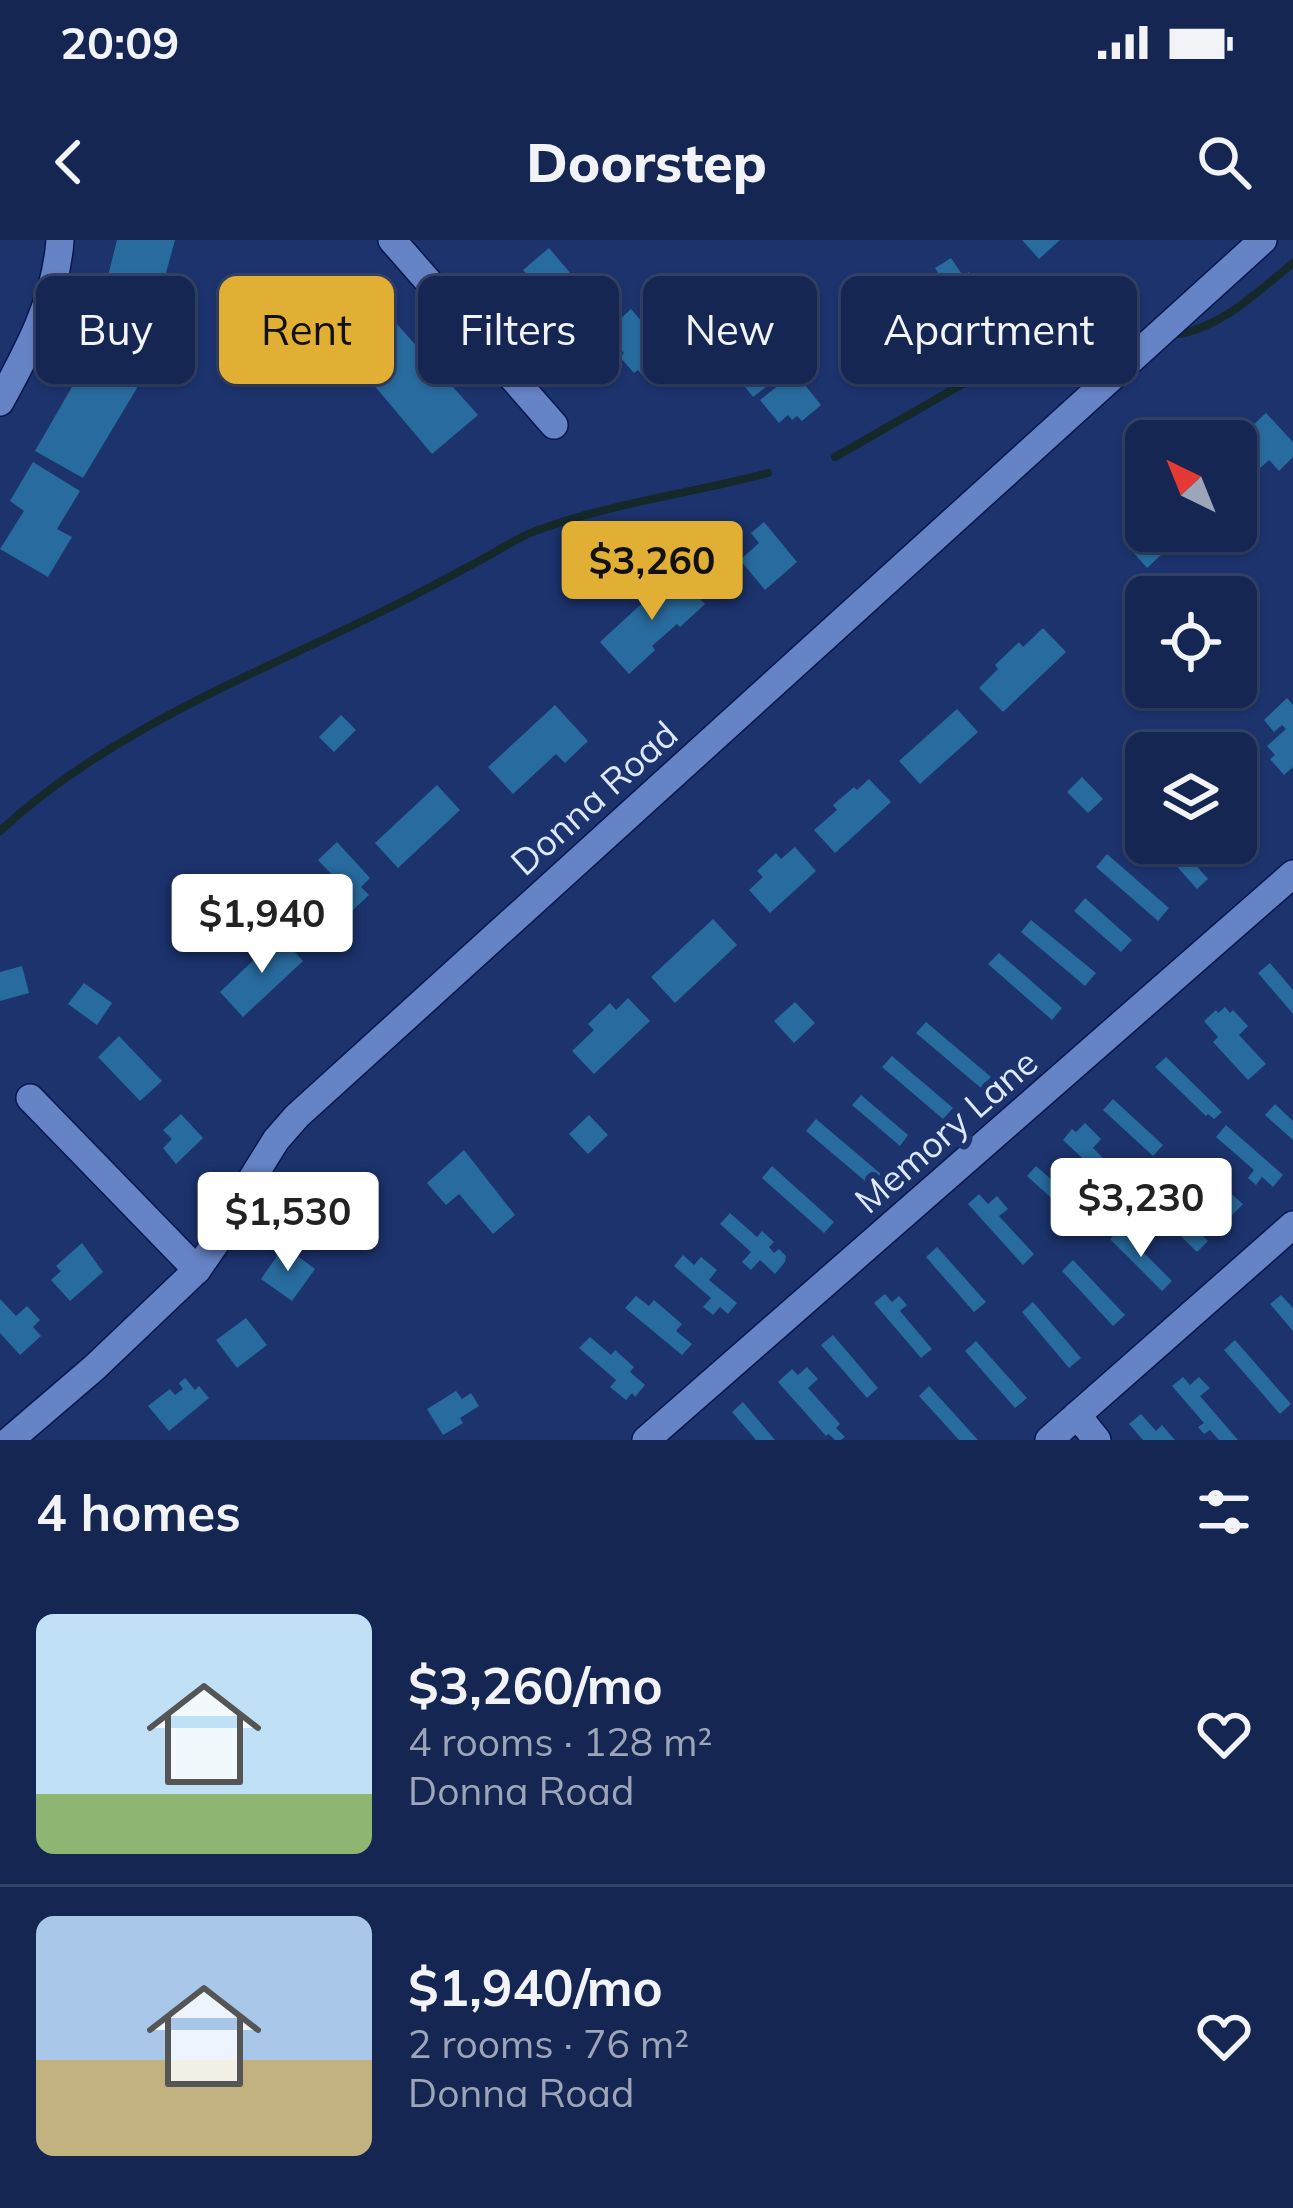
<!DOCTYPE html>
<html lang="en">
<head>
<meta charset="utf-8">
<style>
  body { margin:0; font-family:Mulish,sans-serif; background:#1e2e59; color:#f1f3f6; height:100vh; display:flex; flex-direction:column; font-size:45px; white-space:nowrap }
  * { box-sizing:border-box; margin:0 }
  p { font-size:39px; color:#9da5b8 }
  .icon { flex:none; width:66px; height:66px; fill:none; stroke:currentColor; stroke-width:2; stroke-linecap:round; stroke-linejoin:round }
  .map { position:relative; height:1200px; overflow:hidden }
  .details { display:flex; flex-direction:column; background:#152652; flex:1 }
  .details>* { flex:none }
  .guide { position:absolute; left:36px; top:36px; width:1221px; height:108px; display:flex; gap:24px }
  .needle { width:78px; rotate:317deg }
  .controls { position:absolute; left:1125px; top:180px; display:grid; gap:24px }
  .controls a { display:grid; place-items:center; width:132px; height:132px; border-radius:18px; background:#152652; box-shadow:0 3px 9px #0004,0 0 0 3px #344369; font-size:60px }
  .price { position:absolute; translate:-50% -102px; padding:0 27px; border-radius:12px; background:#fff; color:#222; font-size:39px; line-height:78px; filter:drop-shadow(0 3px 6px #0008) }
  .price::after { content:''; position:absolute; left:50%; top:72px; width:36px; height:27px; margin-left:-18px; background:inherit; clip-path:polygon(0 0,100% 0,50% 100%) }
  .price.on { background:#e1af34; color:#111 }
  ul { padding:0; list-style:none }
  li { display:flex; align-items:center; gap:36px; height:300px; padding:0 36px }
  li+li { border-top:3px solid #344369 }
  li span { display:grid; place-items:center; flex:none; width:336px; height:240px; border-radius:18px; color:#555 }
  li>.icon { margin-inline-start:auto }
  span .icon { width:144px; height:144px; fill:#fffc; stroke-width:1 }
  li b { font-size:51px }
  h2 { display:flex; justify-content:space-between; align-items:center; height:144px; padding:0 36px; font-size:51px }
  .pill { padding:0 42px; border-radius:18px; background:#152652; box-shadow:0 3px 9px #0004,0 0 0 3px #344369; font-size:42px; line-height:108px }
  .pill.on { background:#e1af34; color:#111 }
  .status { display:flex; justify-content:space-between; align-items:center; height:84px; padding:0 60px; background:#152652; direction:ltr }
  .status svg { height:33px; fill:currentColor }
  header { display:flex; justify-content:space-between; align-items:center; height:156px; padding:0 36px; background:#152652; font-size:54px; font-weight:800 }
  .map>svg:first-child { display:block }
</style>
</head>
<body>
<div class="status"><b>20:09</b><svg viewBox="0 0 49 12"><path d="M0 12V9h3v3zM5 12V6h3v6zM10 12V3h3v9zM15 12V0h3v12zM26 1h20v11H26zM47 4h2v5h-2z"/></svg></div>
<header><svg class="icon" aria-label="back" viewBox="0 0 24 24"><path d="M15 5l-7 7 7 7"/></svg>Doorstep<svg class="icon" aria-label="search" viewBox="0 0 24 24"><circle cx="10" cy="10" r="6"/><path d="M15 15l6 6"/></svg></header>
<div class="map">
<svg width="1293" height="1200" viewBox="0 0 1293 1200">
  <rect width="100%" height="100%" fill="#1c336d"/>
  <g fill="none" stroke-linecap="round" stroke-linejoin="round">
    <g stroke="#15292b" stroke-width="8">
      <path d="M1180,94C1225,85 1258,51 1293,23"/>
      <polyline points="835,217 1094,69 1103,67 1121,71"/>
      <path d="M0,591C111,488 259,433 393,366C426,350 458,332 490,315C505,306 521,296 538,290C612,263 692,253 768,233"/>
    </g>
  </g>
  <g fill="#286b9e">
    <polygon points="117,0 175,0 151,88 98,76"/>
    <polygon points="1022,0 1060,0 1039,19"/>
    <polygon points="549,8 587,53 561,76 523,30"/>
    <polygon points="951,18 963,36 969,32 981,52 970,59 974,65 955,77 958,82 935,97 932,92 915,103 895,72 943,41 935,28"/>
    <polygon points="631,69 674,119 648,142 638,130 634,133 620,117 624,113 613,101 617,98 609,89"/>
    <polygon points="388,74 478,175 432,214 345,111"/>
    <polygon points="91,114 140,143 83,238 35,211"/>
    <polygon points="788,124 821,165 802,181 797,176 792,180 788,175 779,183 760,160 785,140 779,132"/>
    <polygon points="759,130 770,144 753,157 742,143"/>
    <polygon points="1266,173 1293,202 1293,217 1279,231 1269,220 1248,239 1236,226 1236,201"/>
    <polygon points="33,222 80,251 57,289 72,297 48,337 0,309 24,271 10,261"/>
    <polygon points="1146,280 1146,291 1208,291 1184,313 1175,302 1147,328 1126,304"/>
    <polygon points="764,282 797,322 765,350 740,320 759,303 751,293"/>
    <polygon points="675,333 705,364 680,387 677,384 652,406 655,410 629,434 600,402"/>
    <polygon points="1043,388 1066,412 1003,472 979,448 998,429 995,425 1019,402 1023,407"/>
    <polygon points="1287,458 1293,465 1293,527 1284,535 1270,519 1275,515 1267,506 1286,489 1282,485 1274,492 1264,480"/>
    <polygon points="555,465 588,501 565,523 556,514 513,554 488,527"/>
    <polygon points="957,469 978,492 920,544 899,521"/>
    <polygon points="341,475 356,490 334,512 319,497"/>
    <polygon points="1082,537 1103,559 1088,573 1067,552"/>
    <polygon points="869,539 891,562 835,613 814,590 837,570 833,565 854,547 857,550"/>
    <polygon points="437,545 460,570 398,628 375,603"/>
    <polygon points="337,602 370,638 361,647 369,655 319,702 297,677 337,640 318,620"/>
    <polygon points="1156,603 1176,603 1208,639 1197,649"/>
    <polygon points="795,607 816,631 770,673 749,650 763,637 757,631 776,613 781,619"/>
    <polygon points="1107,614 1169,668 1158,681 1096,627"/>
    <polygon points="1085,658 1132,700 1121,712 1074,671"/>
    <polygon points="713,679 737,705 675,763 651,737"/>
    <polygon points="1031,680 1096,733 1085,746 1021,692"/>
    <polygon points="280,695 303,721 243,777 220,752"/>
    <polygon points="999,713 1062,768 1052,780 988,724"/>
    <polygon points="1270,723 1293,750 1293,774 1258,733"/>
    <polygon points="22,726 29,753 0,761 0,732"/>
    <polygon points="84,743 112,763 97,785 68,764"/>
    <polygon points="628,758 650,781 594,834 572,811 594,790 588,784 610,763 616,770"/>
    <polygon points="795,762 815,783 794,803 774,781"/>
    <polygon points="1225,767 1230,773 1233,770 1248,786 1239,795 1266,824 1248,840 1213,802 1218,797 1204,781 1216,770 1218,773"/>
    <polygon points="926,782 991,837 981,848 916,793"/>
    <polygon points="119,796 162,841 140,861 98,817"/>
    <polygon points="892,816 953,868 943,879 882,827"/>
    <polygon points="1166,817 1222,872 1214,879 1208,874 1206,876 1155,827"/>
    <polygon points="861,855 908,895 900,906 852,865"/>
    <polygon points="1113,859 1163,905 1153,916 1103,870"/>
    <polygon points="1275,864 1293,881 1293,900 1265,875"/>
    <polygon points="181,874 203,898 176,924 163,908 172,899 163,890"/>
    <polygon points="589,875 608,895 588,914 569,894"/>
    <polygon points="816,879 881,934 871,946 806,891"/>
    <polygon points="1085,883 1101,899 1093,908 1121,936 1112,946 1063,900 1072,889 1076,892"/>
    <polygon points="1226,885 1283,935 1273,947 1262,937 1256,945 1248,938 1254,930 1216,897"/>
    <polygon points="464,910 515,975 493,994 459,954 446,965 427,943"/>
    <polygon points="1198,925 1243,964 1232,975 1227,971 1222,976 1208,965 1214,959 1189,936"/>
    <polygon points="772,926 834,982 824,993 762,938"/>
    <polygon points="1036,926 1080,965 1070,975 1027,936"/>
    <polygon points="352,933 371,954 362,962 365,966 357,973 354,969 337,984 341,989 332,996 319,980 329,972 320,962"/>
    <polygon points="1156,950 1208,1001 1197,1012 1145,961"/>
    <polygon points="979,954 988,964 997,956 1008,969 999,976 1034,1014 1023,1025 968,964"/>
    <polygon points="730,973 757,997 762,991 774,1002 769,1007 774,1013 779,1009 786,1016 785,1022 775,1034 760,1020 751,1030 742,1022 751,1012 720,984"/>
    <polygon points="1120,989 1172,1041 1162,1051 1110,999"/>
    <polygon points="82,1003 103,1032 70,1061 51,1040 61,1031 56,1026"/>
    <polygon points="284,1006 315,1029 292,1061 261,1039"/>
    <polygon points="937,1007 986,1062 974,1072 926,1017"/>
    <polygon points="683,1015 694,1025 701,1017 717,1030 709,1040 737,1063 728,1074 720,1067 713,1075 703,1067 711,1058 674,1026"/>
    <polygon points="1073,1020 1125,1075 1113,1086 1062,1031"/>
    <polygon points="885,1054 892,1062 899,1056 907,1065 900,1071 932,1109 921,1118 874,1063"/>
    <polygon points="1281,1055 1293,1068 1293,1091 1270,1064"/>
    <polygon points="636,1056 649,1066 654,1060 682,1084 676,1091 692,1104 682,1115 625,1068"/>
    <polygon points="0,1059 16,1076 27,1066 40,1080 33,1087 41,1096 20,1115 0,1093"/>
    <polygon points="1033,1062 1081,1118 1069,1128 1022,1072"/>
    <polygon points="246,1078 267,1105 237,1128 216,1100"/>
    <polygon points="833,1095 878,1148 867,1158 821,1105"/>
    <polygon points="590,1097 611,1115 615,1110 634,1127 630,1132 645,1145 635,1157 632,1153 626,1160 610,1147 616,1140 579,1108"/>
    <polygon points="1235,1100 1291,1164 1280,1174 1224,1110"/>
    <polygon points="976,1101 1027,1158 1015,1168 965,1111"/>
    <polygon points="807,1127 818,1139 808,1148 840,1184 836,1188 845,1197 841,1200 835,1200 829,1194 826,1196 778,1142 792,1129 798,1135"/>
    <polygon points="1183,1137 1190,1145 1199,1137 1210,1148 1200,1156 1238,1200 1219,1200 1210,1190 1204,1194 1198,1187 1204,1183 1172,1146"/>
    <polygon points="185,1138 195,1150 199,1146 209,1158 169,1191 148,1166 170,1149 175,1155 183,1149 179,1143"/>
    <polygon points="929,1146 978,1200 959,1200 919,1156"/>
    <polygon points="456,1151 462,1159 471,1153 479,1166 460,1178 463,1183 443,1195 427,1169"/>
    <polygon points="743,1162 775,1200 756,1200 732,1172"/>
    <polygon points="1141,1174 1156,1191 1162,1185 1175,1200 1143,1200 1129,1184"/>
  </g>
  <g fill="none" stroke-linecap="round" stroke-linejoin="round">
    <defs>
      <g id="minor">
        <polyline points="392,0 554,185"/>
        <path d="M0,162C28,111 56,59 60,0"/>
        <polyline points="30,858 197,1030"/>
        <polyline points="1077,1175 1097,1200"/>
        <polyline points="10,1200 94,1128 197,1030 236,974 253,937 276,900 297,876 1263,0"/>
        <polyline points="646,1200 1293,634"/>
        <polyline points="1049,1200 1293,985"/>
      </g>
    </defs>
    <use href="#minor" stroke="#06174f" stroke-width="30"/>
    <use href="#minor" stroke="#6683c5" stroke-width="27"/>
  </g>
  <g text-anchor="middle" stroke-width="12" stroke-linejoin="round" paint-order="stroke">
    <g font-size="36" fill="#dde8fe" stroke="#1c336d">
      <text transform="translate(594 558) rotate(-42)" y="13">Donna Road</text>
      <text transform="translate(946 891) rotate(-41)" y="13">Memory Lane</text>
    </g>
  </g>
</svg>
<div class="controls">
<a><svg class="needle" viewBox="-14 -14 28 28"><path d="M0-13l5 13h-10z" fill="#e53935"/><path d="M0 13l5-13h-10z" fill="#9da5b8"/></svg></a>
<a><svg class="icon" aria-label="locate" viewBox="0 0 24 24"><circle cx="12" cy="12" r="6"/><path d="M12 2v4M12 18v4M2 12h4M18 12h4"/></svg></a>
<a><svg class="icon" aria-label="layers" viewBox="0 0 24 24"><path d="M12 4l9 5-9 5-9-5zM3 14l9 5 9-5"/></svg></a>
</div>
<b class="price on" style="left:652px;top:383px">$3,260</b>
<b class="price" style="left:262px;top:736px">$1,940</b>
<b class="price" style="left:1141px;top:1020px">$3,230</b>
<b class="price" style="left:288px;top:1034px">$1,530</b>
<div class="guide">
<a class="pill">Buy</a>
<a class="pill on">Rent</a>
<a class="pill">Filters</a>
<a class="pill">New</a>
<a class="pill">Apartment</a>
</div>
</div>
<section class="details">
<h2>4 homes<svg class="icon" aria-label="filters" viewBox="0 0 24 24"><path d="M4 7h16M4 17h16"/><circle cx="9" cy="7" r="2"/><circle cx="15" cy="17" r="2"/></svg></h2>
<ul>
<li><span style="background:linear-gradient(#bfe0f5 75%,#8fb573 0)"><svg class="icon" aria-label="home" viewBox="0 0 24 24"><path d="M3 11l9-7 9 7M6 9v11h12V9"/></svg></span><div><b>$3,260/mo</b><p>4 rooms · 128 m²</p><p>Donna Road</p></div><svg class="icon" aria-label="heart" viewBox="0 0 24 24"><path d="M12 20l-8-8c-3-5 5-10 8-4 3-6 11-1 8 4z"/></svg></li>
<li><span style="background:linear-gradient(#a9c7e8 60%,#c2b280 0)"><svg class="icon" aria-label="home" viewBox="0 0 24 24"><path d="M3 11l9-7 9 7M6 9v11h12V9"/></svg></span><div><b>$1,940/mo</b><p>2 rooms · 76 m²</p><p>Donna Road</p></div><svg class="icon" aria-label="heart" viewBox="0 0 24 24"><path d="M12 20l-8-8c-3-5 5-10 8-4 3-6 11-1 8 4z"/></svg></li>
</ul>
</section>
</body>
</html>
